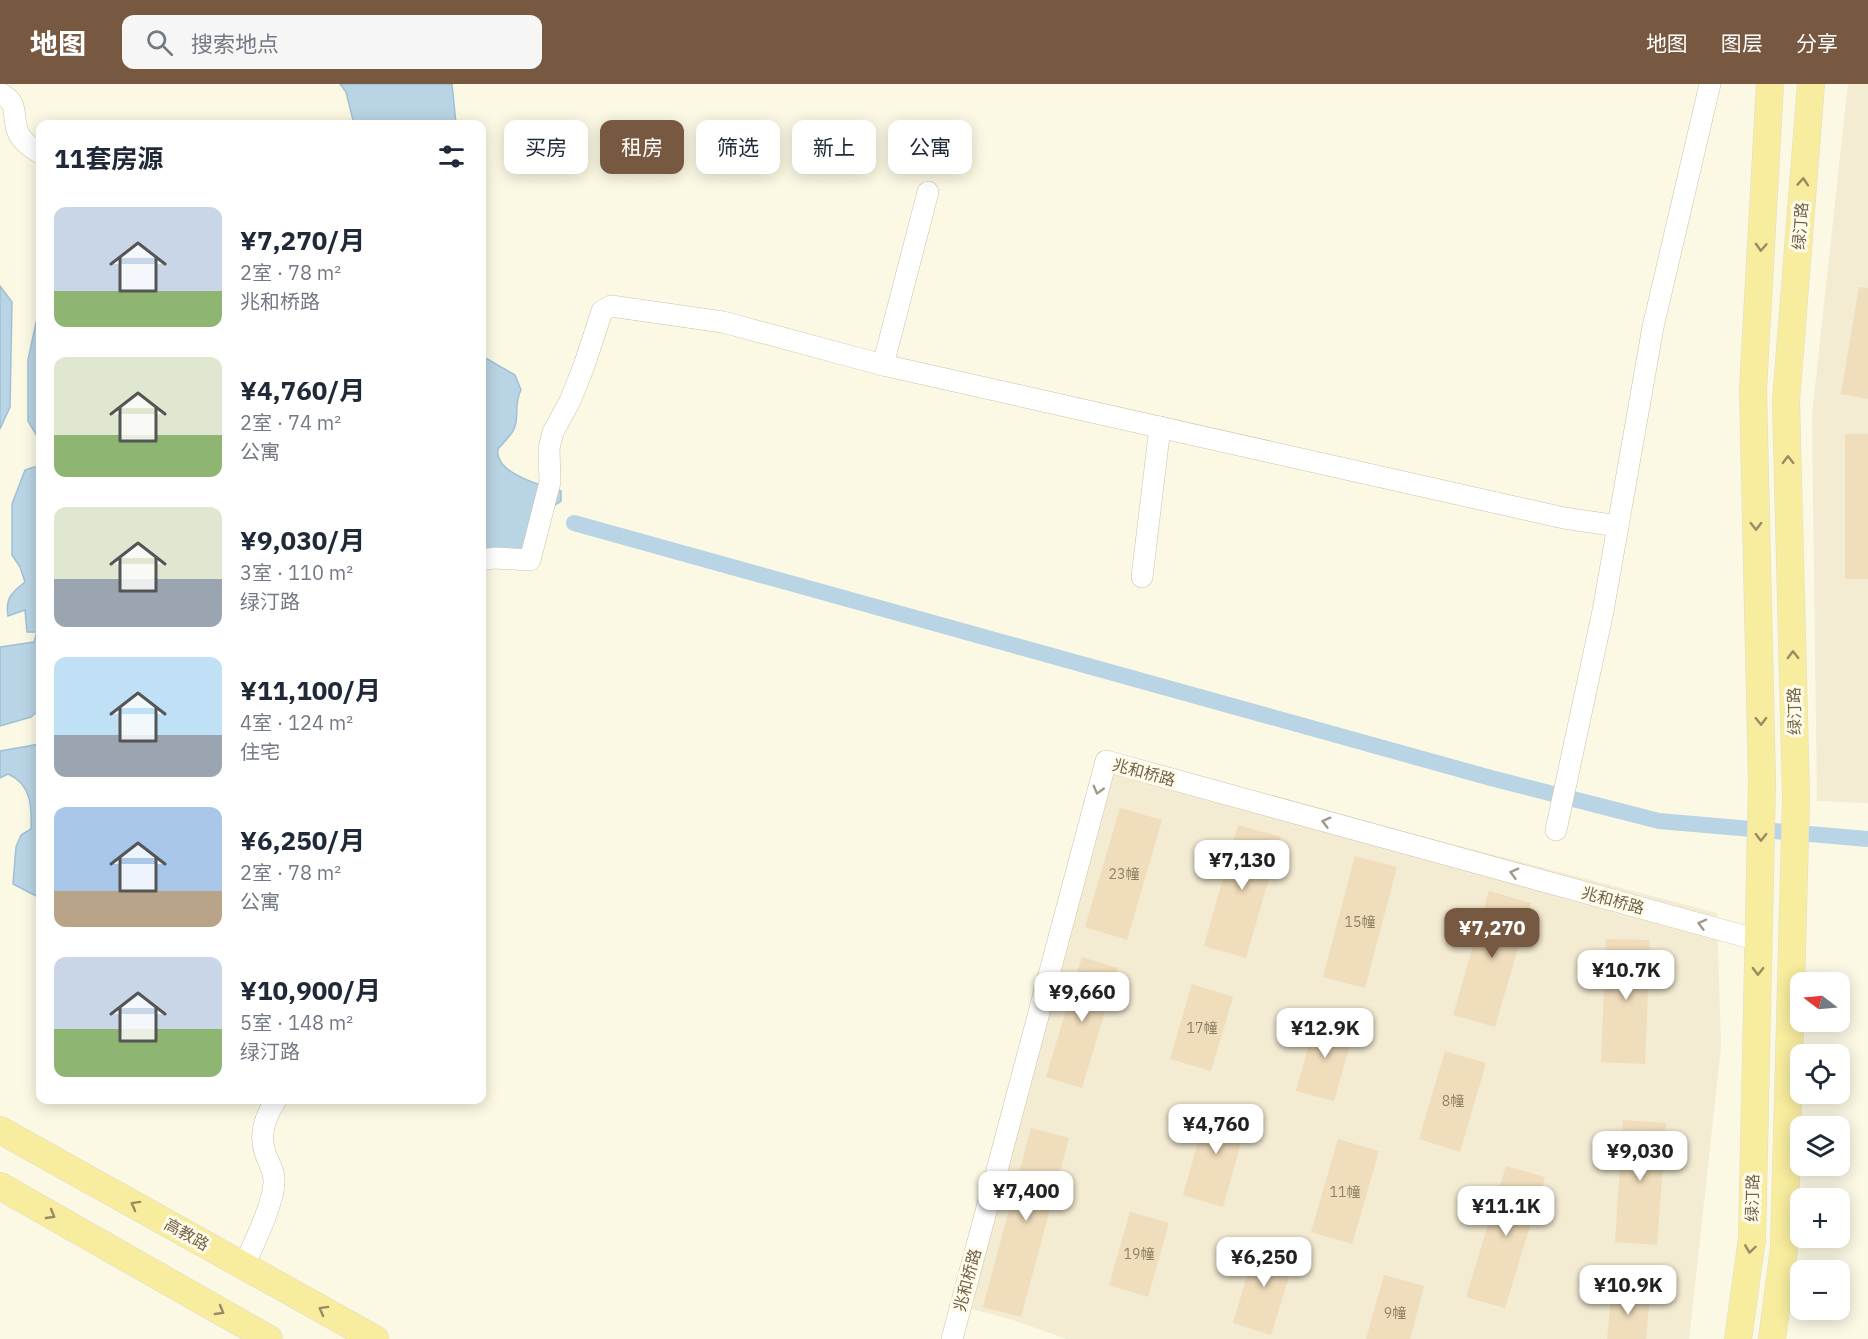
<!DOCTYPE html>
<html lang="zh">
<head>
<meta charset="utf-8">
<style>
  body { margin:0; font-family:"IBM Plex Sans","Noto Sans SC",sans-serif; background:#f6f6f7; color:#1f2937; height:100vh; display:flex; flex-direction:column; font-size:22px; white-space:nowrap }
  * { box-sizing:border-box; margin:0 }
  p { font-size:20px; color:#747a83 }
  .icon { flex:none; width:33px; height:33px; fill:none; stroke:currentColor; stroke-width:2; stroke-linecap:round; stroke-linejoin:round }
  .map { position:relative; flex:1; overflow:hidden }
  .details { position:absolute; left:36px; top:36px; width:450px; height:984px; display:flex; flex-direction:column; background:#fff; border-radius:12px; box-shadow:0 3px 15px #0003 }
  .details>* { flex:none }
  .top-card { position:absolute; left:504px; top:36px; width:570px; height:54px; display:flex; gap:12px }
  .needle { width:39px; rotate:286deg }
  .tools { position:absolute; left:1790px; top:888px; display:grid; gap:12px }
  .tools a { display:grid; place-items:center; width:60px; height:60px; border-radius:12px; background:#fff; box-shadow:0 3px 15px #0003; font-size:30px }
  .price { position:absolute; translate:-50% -51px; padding:0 14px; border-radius:12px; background:#fff; color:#222; font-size:20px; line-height:39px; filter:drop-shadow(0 2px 3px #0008) }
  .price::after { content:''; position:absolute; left:50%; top:36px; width:18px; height:14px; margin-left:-9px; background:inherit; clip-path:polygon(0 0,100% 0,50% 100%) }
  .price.active { background:#775840; color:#fff }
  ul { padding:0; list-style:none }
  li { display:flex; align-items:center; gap:18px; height:150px; padding:0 18px }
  li span { display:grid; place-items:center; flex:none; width:168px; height:120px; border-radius:12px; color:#555 }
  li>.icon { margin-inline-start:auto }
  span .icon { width:72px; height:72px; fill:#fffc; stroke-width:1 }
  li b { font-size:26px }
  h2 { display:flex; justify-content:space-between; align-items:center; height:72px; padding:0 18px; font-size:26px }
  .tag { padding:0 21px; border-radius:12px; background:#fff; box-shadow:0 3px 15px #0003; font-size:21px; line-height:54px }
  .tag.active { background:#775840; color:#fff }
  header { display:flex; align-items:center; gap:36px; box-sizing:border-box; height:84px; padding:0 30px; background:#775840; color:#fff }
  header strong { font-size:28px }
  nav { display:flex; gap:33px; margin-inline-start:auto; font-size:21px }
  .search { width:420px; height:54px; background:#f6f6f7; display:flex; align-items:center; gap:15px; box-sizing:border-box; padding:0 21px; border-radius:12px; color:#747a83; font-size:22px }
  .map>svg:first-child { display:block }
</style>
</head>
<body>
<header>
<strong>地图</strong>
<div class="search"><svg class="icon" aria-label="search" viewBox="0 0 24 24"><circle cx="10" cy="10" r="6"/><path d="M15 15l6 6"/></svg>搜索地点</div>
<nav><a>地图</a><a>图层</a><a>分享</a></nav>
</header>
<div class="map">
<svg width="1868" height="1255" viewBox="0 0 1868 1255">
  <rect width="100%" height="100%" fill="#fbf8e3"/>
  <g fill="#f3ebd2">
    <polygon points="1848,0 1868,0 1868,719 1817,717 1812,331"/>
    <polygon points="1098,668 1717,829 1721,963 1689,1255 1067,1255 1010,1235 972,1225"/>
  </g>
  <g fill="#b9d4e4" stroke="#9fc0d6" stroke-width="1.5">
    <polygon points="340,0 452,0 456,40 354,40 346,8"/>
    <polygon points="0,202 12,218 10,323 0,345"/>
    <polygon points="40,230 40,357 28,337 28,276 37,234"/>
    <path d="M482,272L515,291L521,306C513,321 520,332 514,345C511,352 503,359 498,365C498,368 497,371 499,374C504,391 545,403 561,407V417L540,431L523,468L482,472Z"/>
    <path d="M34,383H40V625L31,633L0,642V563L34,558L37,548H27L25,526L8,532C5,514 12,508 25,498L20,483L12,471V420L25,386Z"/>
    <path d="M40,660V814L13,800L16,763L21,751L31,745C32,722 31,700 8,690L0,694V667Z"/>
  </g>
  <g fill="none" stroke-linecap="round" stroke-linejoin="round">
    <polyline stroke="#b9d4e4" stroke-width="16" points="574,439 1491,694 1659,737 1868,755"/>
  </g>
  <g fill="#f0ddbc">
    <polygon points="1859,203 1868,204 1868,315 1841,310"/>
    <rect x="1845" y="350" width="23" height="145"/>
    <polygon points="1120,724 1162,736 1127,856 1085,843"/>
    <polygon points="1238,741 1281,753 1246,874 1204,862"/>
    <polygon points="1355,772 1397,783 1365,904 1323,893"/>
    <polygon points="1489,807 1531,819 1495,943 1453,931"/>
    <polygon points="1606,855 1650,856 1645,980 1601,978"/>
    <polygon points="1082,873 1118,884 1082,1004 1046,993"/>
    <polygon points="1192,900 1233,913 1211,987 1170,975"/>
    <polygon points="1317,932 1355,943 1334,1017 1296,1007"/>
    <polygon points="1445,967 1486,979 1460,1068 1419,1055"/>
    <polygon points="1209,1020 1249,1031 1223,1123 1183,1111"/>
    <polygon points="1623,1036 1666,1039 1657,1161 1615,1158"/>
    <polygon points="1031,1044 1069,1054 1021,1233 983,1223"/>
    <polygon points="1338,1055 1379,1067 1352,1160 1311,1148"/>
    <polygon points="1506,1082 1545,1093 1505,1224 1466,1213"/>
    <polygon points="1130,1128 1169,1139 1148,1213 1109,1201"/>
    <polygon points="1257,1158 1296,1170 1271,1251 1233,1239"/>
    <polygon points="1384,1191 1424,1202 1410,1255 1366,1255"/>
    <polygon points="1612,1207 1650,1211 1646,1255 1607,1255"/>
  </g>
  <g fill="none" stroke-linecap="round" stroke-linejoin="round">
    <defs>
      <g id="minor">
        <path d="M0,9C19,19 12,29 17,46C21,57 31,64 40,69"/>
        <polyline points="883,281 928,108"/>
        <polyline points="482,476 494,474 530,476 550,398 549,364 553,348 570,317 584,282 602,227 611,222 723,238 883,281 1564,434 1618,442"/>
        <polyline points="1142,493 1160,343"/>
        <polyline points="1556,746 1603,527 1653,243 1710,0"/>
        <path d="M244,1182C253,1161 273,1121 274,1099C275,1087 268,1079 265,1068C259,1050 266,1031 276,1016"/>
        <polyline points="952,1255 1106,677 1758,856"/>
      </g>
      <g id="major">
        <polyline points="0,1046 375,1255"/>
        <polyline points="0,1102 269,1255"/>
        <polyline points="1738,1255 1752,1155 1762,698 1753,305 1770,0"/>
        <polyline points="1772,1255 1784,1164 1796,713 1786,317 1811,0"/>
      </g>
    </defs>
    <use href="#minor" stroke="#cdc1aa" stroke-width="22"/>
    <use href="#major" stroke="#e0dcd7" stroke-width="28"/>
    <use href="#minor" stroke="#fff" stroke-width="21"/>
    <use href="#major" stroke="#f8ec9e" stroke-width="27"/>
  </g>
  <defs><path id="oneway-chevron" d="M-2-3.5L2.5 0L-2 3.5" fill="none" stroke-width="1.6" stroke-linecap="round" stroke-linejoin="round" transform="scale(1.5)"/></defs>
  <g stroke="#9b8b63">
    <use href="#oneway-chevron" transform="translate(1803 98) rotate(-86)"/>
    <use href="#oneway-chevron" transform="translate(1761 163) rotate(93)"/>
    <use href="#oneway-chevron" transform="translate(1788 376) rotate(-91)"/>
    <use href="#oneway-chevron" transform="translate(1756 442) rotate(89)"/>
    <use href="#oneway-chevron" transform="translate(1793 571) rotate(-91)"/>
    <use href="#oneway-chevron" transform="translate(1761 637) rotate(89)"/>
    <use href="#oneway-chevron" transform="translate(1761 753) rotate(91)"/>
    <use href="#oneway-chevron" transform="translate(1758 887) rotate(91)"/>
    <use href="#oneway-chevron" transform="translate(135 1121) rotate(-151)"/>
    <use href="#oneway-chevron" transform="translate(51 1131) rotate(30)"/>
    <use href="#oneway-chevron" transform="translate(1750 1165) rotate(98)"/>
    <use href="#oneway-chevron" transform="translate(323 1226) rotate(-151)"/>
    <use href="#oneway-chevron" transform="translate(220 1227) rotate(30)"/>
  </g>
  <g stroke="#a49989">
    <use href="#oneway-chevron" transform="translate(1098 706) rotate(105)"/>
    <use href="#oneway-chevron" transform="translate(1326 738) rotate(-165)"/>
    <use href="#oneway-chevron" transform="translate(1514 789) rotate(-165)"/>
    <use href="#oneway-chevron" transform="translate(1702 840) rotate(-165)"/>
  </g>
  <g text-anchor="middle" stroke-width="6" stroke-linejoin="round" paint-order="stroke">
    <g font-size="14" fill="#928166">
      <text x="1124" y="795">23幢</text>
      <text x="1360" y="843">15幢</text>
      <text x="1202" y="949">17幢</text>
      <text x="1453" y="1022">8幢</text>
      <text x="1345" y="1113">11幢</text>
      <text x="1139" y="1175">19幢</text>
      <text x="1395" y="1234">9幢</text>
    </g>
    <g font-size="16" fill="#73624a" stroke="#fefbe9">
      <text transform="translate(1800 142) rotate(-86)" y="6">绿汀路</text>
      <text transform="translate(1794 627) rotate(-91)" y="6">绿汀路</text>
      <text transform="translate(1144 688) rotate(15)" y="6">兆和桥路</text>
      <text transform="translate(1613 816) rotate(15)" y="6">兆和桥路</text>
      <text transform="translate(1752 1114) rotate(-89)" y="6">绿汀路</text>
      <text transform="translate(187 1150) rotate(29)" y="6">高教路</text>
      <text transform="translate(967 1196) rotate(-75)" y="6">兆和桥路</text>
    </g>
  </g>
</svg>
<div class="tools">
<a><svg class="needle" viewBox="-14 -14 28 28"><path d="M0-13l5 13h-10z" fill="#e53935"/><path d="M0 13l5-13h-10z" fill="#747a83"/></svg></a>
<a><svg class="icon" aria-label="locate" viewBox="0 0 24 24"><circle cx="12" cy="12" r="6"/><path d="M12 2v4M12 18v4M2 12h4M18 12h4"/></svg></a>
<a><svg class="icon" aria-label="layers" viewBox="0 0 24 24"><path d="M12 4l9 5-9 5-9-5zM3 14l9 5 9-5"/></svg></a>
<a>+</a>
<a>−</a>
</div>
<b class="price" style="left:1242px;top:807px">¥7,130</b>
<b class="price active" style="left:1492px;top:875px">¥7,270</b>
<b class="price" style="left:1626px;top:917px">¥10.7K</b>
<b class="price" style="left:1082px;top:939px">¥9,660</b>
<b class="price" style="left:1325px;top:975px">¥12.9K</b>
<b class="price" style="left:1216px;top:1071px">¥4,760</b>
<b class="price" style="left:1640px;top:1098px">¥9,030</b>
<b class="price" style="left:1026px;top:1138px">¥7,400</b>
<b class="price" style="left:1506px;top:1153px">¥11.1K</b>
<b class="price" style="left:1264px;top:1204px">¥6,250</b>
<b class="price" style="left:1628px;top:1232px">¥10.9K</b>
<div class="top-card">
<a class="tag">买房</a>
<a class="tag active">租房</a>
<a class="tag">筛选</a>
<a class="tag">新上</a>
<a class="tag">公寓</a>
</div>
<section class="details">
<h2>11套房源<svg class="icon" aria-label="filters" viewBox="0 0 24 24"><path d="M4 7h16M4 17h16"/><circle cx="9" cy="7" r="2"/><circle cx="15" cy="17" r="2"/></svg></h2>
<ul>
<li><span style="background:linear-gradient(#c9d6e8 70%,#8fb573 0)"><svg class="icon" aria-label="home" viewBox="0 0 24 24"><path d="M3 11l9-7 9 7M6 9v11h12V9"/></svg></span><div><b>¥7,270/月</b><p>2室 · 78 m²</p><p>兆和桥路</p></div></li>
<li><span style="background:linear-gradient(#dfe7d0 65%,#8fb573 0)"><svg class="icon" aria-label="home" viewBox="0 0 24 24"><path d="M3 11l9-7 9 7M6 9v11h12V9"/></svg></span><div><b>¥4,760/月</b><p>2室 · 74 m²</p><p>公寓</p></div></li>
<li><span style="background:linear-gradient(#dfe7d0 60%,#9aa5b1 0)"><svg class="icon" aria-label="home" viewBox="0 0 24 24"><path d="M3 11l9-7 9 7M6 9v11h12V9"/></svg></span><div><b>¥9,030/月</b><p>3室 · 110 m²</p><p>绿汀路</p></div></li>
<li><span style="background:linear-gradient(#bfe0f5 65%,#9aa5b1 0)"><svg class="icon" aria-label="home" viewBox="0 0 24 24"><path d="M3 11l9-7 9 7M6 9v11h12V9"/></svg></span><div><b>¥11,100/月</b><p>4室 · 124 m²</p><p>住宅</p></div></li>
<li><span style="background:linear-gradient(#a9c7e8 70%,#b9a48a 0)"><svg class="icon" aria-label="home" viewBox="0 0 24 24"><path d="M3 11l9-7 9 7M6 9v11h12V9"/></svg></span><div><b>¥6,250/月</b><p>2室 · 78 m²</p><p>公寓</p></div></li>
<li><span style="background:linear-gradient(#c9d6e8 60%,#8fb573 0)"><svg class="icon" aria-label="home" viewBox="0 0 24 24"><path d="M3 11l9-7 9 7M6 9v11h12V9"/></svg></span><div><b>¥10,900/月</b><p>5室 · 148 m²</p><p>绿汀路</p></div></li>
</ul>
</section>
</div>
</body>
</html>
